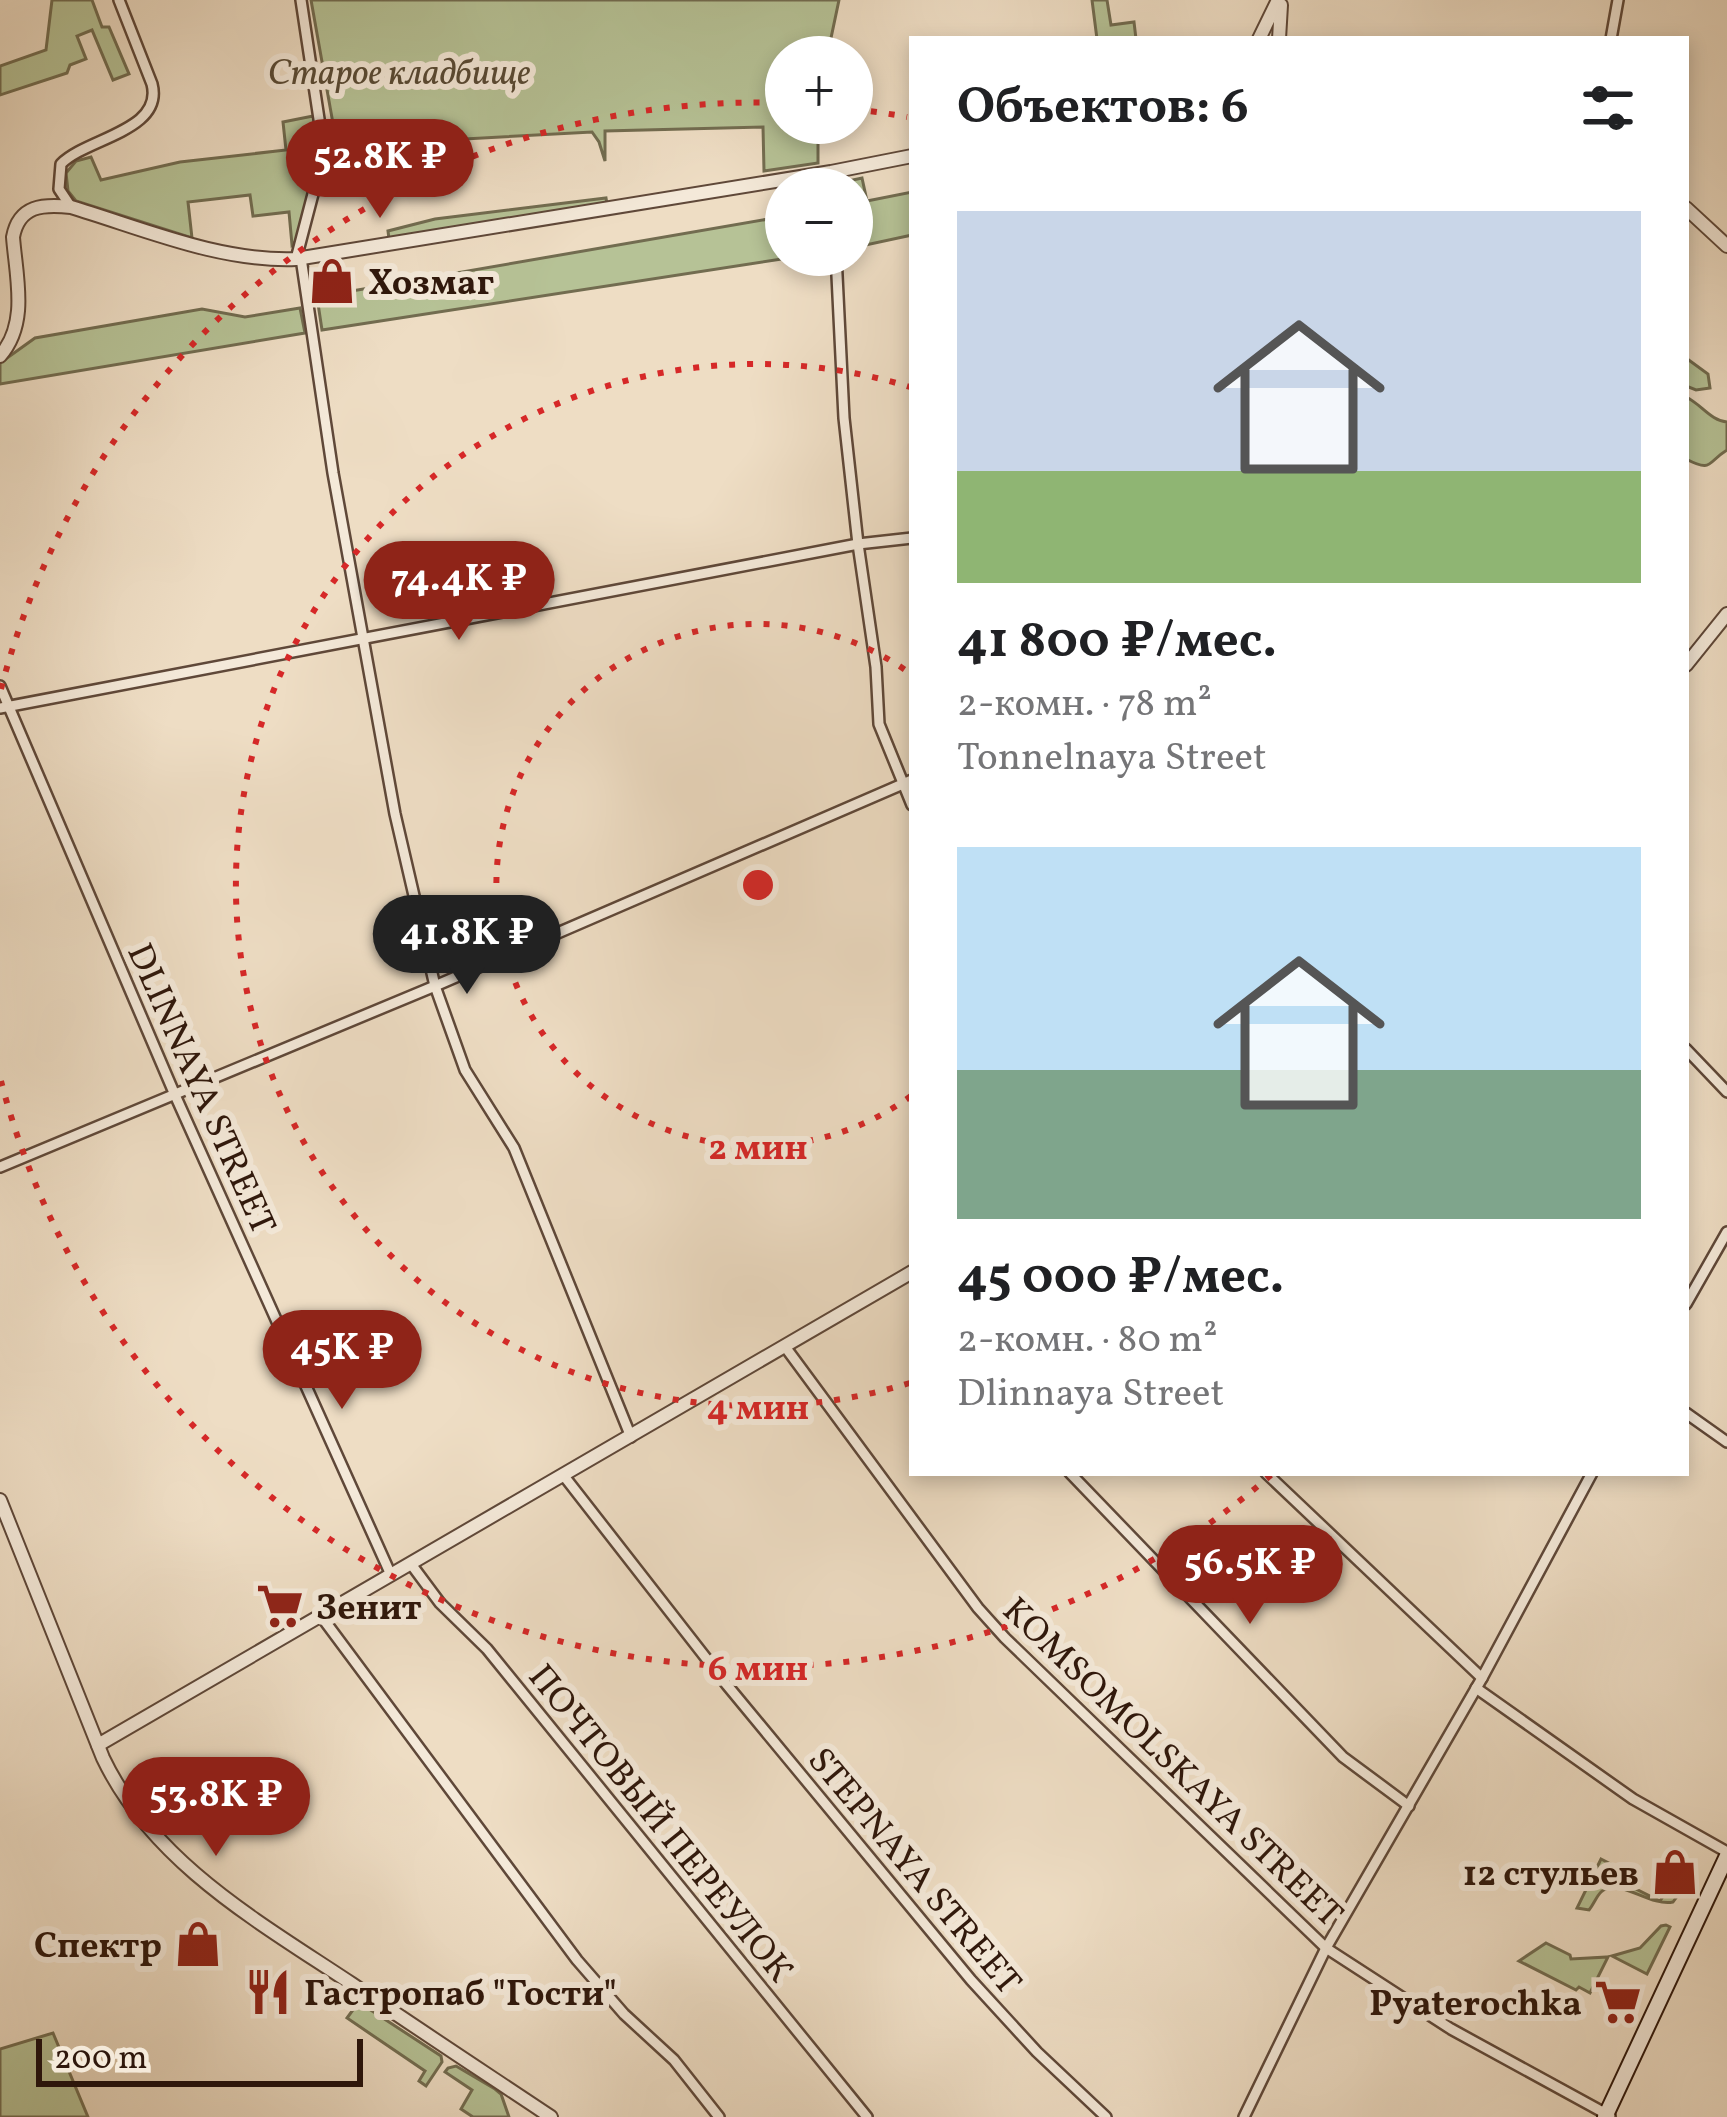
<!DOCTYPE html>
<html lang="ru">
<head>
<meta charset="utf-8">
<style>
  body { margin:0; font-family:Vollkorn,serif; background:#f6f6f6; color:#202124; height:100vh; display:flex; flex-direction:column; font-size:45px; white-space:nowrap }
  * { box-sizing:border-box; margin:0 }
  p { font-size:39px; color:#757577 }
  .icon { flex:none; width:66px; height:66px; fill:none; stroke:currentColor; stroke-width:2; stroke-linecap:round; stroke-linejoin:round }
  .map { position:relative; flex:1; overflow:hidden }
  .details { position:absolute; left:909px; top:36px; width:780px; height:1440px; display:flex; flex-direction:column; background:#fff; border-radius:0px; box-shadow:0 6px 18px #0003 }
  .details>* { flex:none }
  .fabs { position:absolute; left:765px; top:36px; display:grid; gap:24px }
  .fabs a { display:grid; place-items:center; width:108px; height:108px; border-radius:50%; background:#fff; box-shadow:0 6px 18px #0003; font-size:60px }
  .scale { position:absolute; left:36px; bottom:30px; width:327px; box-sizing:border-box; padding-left:12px; border:6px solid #2f170b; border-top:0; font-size:33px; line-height:42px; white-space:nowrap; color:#2f170b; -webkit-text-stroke:9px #f4e9d9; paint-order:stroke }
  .price { position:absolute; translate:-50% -102px; padding:0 27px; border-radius:42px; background:#8f2418; color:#fff; font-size:39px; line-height:78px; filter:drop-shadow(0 3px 6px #0008) }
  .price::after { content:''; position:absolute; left:50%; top:72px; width:36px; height:27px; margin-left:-18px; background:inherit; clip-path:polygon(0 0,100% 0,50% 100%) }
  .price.on { background:#222; color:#fff }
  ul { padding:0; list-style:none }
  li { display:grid; align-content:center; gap:24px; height:636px; padding:0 48px }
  li span { display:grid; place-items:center; height:372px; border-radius:0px; color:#555 }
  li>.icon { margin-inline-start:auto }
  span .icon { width:216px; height:216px; fill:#fffc; stroke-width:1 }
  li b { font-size:51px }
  h2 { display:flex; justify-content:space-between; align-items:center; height:144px; padding:0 48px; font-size:51px }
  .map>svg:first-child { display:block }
</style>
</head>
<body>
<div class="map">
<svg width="1727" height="2117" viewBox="0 0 1727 2117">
  <rect width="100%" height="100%" fill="#eeddc4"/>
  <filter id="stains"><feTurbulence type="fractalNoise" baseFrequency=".00167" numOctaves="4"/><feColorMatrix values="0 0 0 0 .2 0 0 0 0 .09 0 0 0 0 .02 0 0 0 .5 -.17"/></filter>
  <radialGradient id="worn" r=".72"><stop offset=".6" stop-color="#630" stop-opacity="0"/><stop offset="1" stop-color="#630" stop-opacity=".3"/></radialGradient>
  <g fill="#b6c296" stroke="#726c50" stroke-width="3">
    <polygon points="52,0 92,0 102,27 109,27 129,74 113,80 92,30 77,36 86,59 70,65 67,73 0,95 0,66 46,50"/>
    <polygon points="311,0 839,0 827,57 786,57 786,123 818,123 818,163 764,171 763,127 605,131 605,161 599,142 592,132 337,146"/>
    <polygon points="1092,0 1107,0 1111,25 1134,22 1136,39 1097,39"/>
    <polygon points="313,116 320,149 297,240 292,245 289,212 253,216 250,195 188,202 192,238 76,201 68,191 66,173 76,161 91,157 101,180 180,162 286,150 283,122"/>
    <polygon points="862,178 867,201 912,192 912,235 852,248 852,189 840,189 839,183"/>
    <polygon points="606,198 607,204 389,239 388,231 435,219"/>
    <polygon points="786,216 786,255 808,255 322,330 317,297"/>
    <polygon points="300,308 305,333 0,384 0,363 35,338 202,309 245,317"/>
    <polygon points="1686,358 1708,374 1710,388 1696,390 1686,386"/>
    <path d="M1686,397C1701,404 1711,421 1727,422V450C1707,462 1713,473 1686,459Z"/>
    <path d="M1601,1859L1638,1878L1634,1888L1660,1901L1667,1890L1678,1895L1673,1902C1649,1907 1618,1876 1601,1892C1596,1897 1594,1904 1589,1910L1577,1908Z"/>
    <polygon points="1666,1925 1670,1927 1647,1974 1612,1956 1640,1948 1661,1926"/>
    <polygon points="1546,1943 1570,1955 1571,1959 1608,1957 1590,1993 1579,1987 1576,1990 1519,1961"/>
    <polygon points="363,2005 441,2056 442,2062 426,2086 419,2081 425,2071 347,2018 355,2007"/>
    <polygon points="53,2033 88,2117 0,2117 0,2049"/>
    <polygon points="456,2066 495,2089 501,2094 509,2117 473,2117 461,2109 472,2090 445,2072 448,2068"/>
  </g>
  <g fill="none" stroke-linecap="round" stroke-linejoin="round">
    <defs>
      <g id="minor">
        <polyline points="1611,39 1618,0"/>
        <path d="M71,207L59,189L61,164C86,138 164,131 152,84L119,0"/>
        <polyline points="836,255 844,418 858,544 876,667 879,724 912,805"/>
        <polyline points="301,258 333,473 395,814 435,986 465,1070 514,1148 631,1437"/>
        <polyline points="296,259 324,152 301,0"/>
        <polyline points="0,686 175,1095 391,1575"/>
        <polyline points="0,708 858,544 912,538"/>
        <polyline points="1686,1049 1727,1092"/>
        <polyline points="0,1167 435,986 912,780"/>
        <polyline points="1686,1304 1727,1232"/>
        <polyline points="786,1348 978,1608 1005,1638 1326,1948 1451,2029 1610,2116"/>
        <polyline points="1686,1413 1727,1442"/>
        <polyline points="1070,1473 1343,1757 1409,1806"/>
        <polyline points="1266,1473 1482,1678"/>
        <polyline points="564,1476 727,1685 971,1980 1037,2052 1106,2117"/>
        <polyline points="411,1564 440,1603 487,1649 867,2117"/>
        <polyline points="321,1616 577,1960 624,2014 674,2060 719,2117"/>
        <polyline points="1476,1688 1633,1799 1727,1852"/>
        <polyline points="1244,2117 1326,1948 1482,1678 1592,1473"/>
      </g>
      <g id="tertiary">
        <polyline points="1259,39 1278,0"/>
        <polyline points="1279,39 1281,5"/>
        <polyline points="1686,208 1727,246"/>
        <path d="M0,356C29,323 16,277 13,237C19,205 43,204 71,207C144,229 220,262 296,259L831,172L912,156"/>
        <polyline points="1686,665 1727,614"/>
        <path d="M0,1500L103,1758C153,1863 259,1922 352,1984C418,2029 485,2073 551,2117"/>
        <polyline points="98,1745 912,1272"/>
      </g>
      <polyline id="secondary" points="1605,2117 1727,1856"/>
    </defs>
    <use href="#minor" stroke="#5f4839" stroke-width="14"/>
    <use href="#tertiary" stroke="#5f4839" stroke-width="16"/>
    <use href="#secondary" stroke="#2f170b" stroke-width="18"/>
    <use href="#minor" stroke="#f4e9d9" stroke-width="9"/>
    <use href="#tertiary" stroke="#f4e9d9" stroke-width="12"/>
    <use href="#secondary" stroke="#f4e9d9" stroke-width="14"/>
  </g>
  <g fill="none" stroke="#d62828" stroke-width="6" stroke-dasharray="6 12">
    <path d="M911 1096A261 261 0 1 1 911 674"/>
    <path d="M910 1383A521 521 0 1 1 910 387"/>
    <path d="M1271 1475A782 782 0 0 1 1 1081M1 689A782 782 0 0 1 785 103M853 109A782 782 0 0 1 907 117"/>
  </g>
  <defs>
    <symbol id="shop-bare" viewBox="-9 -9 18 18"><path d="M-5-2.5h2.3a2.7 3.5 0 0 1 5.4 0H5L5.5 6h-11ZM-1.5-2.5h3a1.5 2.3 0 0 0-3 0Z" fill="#8f2418" stroke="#f4e9d9" stroke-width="2.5" paint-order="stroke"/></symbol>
    <symbol id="supermarket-bare" viewBox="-9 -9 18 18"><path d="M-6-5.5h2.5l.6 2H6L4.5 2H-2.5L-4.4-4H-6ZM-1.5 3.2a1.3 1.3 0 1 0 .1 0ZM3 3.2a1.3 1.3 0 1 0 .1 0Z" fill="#8f2418" stroke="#f4e9d9" stroke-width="2.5" paint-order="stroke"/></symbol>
    <symbol id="restaurant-bare" viewBox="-9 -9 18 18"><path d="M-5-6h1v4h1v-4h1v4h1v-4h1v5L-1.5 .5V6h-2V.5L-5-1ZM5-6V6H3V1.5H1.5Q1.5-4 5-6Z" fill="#8f2418" stroke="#f4e9d9" stroke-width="2.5" paint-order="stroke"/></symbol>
  </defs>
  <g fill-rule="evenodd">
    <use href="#shop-bare" x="299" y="248" width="66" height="66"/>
    <use href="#supermarket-bare" x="247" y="1573" width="66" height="66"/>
    <use href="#shop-bare" x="1642" y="1839" width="66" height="66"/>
    <use href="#shop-bare" x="165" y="1911" width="66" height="66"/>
    <use href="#restaurant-bare" x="235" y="1959" width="66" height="66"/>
    <use href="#supermarket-bare" x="1585" y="1969" width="66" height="66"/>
  </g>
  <g text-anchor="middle" stroke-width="12" stroke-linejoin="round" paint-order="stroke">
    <g font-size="36" font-style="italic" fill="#584a35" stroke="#f4e9d9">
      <text x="399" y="84">Старое кладбище</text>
    </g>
    <g font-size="36" font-weight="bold" fill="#2f170b" stroke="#f4e9d9" text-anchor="start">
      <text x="368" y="294">Хозмаг</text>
      <text x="316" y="1619">Зенит</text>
      <text x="1639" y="1885" text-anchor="end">12 стульев</text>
      <text x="162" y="1957" text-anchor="end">Спектр</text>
      <text x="304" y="2005">Гастропаб "Гости"</text>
      <text x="1582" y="2015" text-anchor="end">Pyaterochka</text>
    </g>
    <g font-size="36" fill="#2f170b" stroke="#f4e9d9">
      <text transform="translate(203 1088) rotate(66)" y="13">DLINNAYA STREET</text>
      <text transform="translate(1174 1761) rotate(44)" y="13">KOMSOMOLSKAYA STREET</text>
      <text transform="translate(662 1822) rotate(51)" y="13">ПОЧТОВЫЙ ПЕРЕУЛОК</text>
      <text transform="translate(916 1870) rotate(50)" y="13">STEPNAYA STREET</text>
    </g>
  </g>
  <circle cx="758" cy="885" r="18" fill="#d62828" stroke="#f4e9d9" stroke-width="6"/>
  <g font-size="36" text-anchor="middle" font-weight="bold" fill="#d62828" stroke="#f4e9d9" stroke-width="12" stroke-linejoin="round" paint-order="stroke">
    <text x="758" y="1159">2 мин</text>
    <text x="758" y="1419">4 мин</text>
    <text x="758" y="1680">6 мин</text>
  </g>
  <rect width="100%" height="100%" filter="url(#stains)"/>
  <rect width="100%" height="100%" fill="url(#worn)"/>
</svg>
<div class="fabs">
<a>+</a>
<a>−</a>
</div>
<div class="scale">200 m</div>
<b class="price" style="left:380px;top:221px">52.8K ₽</b>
<b class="price" style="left:459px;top:643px">74.4K ₽</b>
<b class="price on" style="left:467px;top:997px">41.8K ₽</b>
<b class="price" style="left:342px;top:1412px">45K ₽</b>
<b class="price" style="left:1250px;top:1627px">56.5K ₽</b>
<b class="price" style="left:216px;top:1859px">53.8K ₽</b>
<section class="details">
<h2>Объектов: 6<svg class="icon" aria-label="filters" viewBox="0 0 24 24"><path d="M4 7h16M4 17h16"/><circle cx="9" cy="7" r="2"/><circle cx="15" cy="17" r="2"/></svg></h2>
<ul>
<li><span style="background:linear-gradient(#c9d6e8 70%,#8fb573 0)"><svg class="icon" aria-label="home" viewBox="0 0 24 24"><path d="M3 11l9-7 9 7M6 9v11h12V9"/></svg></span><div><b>41 800 ₽/мес.</b><p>2-комн. · 78 m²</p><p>Tonnelnaya Street</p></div></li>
<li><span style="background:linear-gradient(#bfe0f5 60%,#7fa58c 0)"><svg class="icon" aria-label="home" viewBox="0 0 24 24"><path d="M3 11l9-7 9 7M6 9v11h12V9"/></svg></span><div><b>45 000 ₽/мес.</b><p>2-комн. · 80 m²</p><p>Dlinnaya Street</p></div></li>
</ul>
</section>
</div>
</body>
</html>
